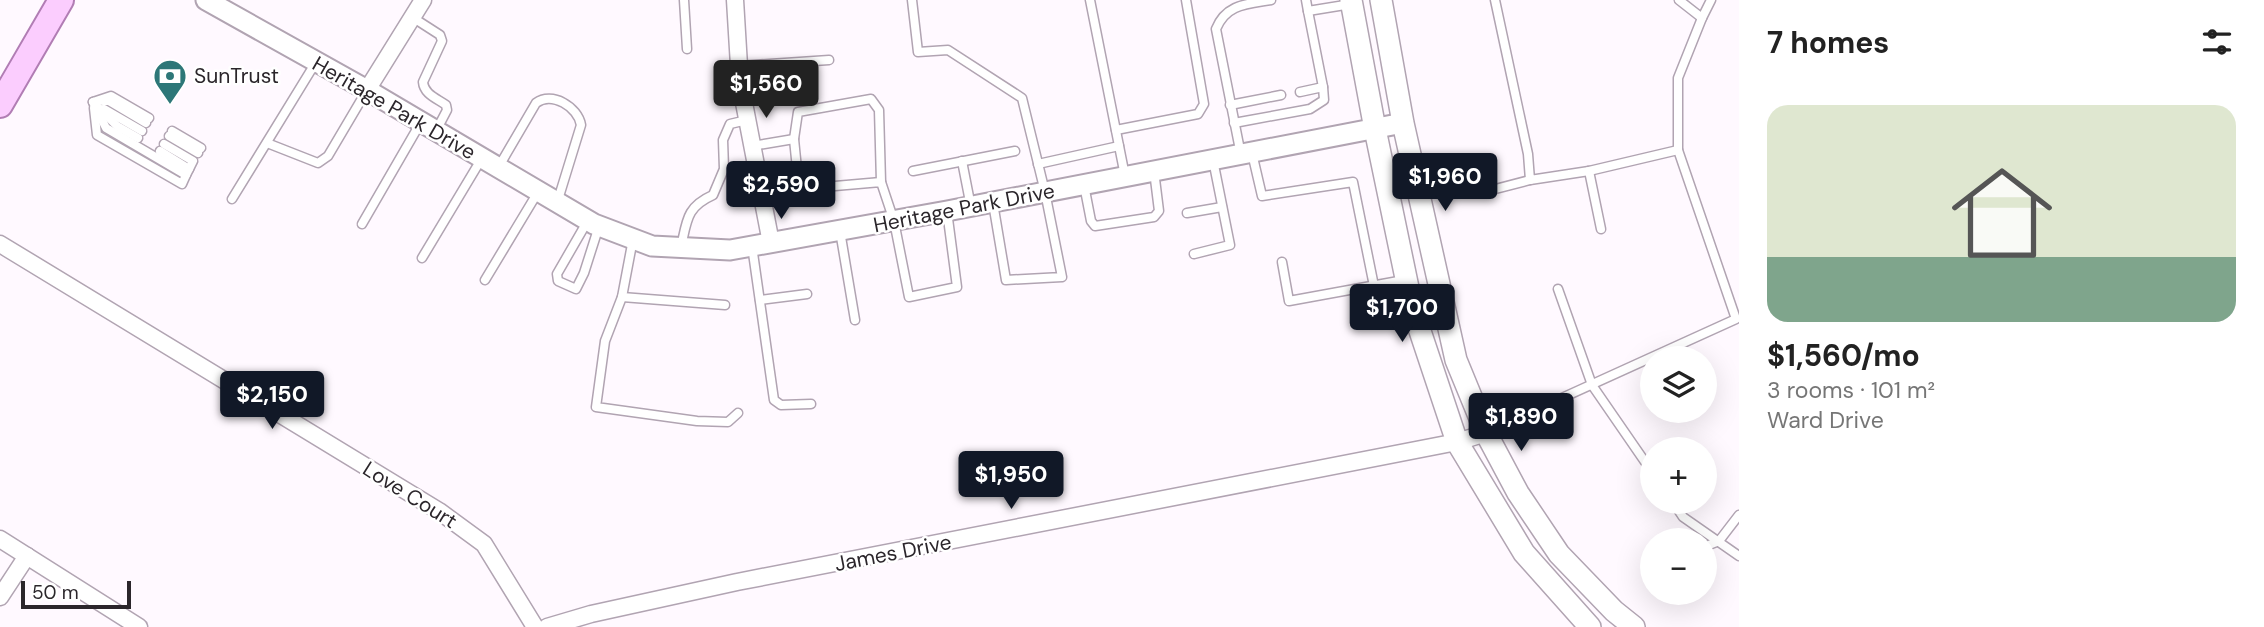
<!DOCTYPE html>
<html lang="en">
<head>
<meta charset="utf-8">
<style>
  body { margin:0; font-family:"DM Sans",sans-serif; background:#f6f6f6; color:#222; height:100vh; display:flex; flex-direction:column; font-size:26px; white-space:nowrap }
  * { box-sizing:border-box; margin:0 }
  p { font-size:23px; color:#767676 }
  .icon { flex:none; width:38px; height:38px; fill:none; stroke:currentColor; stroke-width:2; stroke-linecap:round; stroke-linejoin:round }
  .map { position:relative; flex:1; overflow:hidden }
  .details { display:flex; flex-direction:column; background:#fff; width:525px }
  .details>* { flex:none }
  .buttons { position:absolute; left:1640px; top:346px; display:grid; gap:14px }
  .buttons a { display:grid; place-items:center; width:77px; height:77px; border-radius:50%; background:#fff; box-shadow:0 7px 28px #0002; font-size:35px }
  .scale { position:absolute; left:21px; bottom:18px; width:110px; box-sizing:border-box; padding-left:7px; border:4px solid #2b262b; border-top:0; font-size:19px; line-height:24px; white-space:nowrap; color:#2b262b; -webkit-text-stroke:5px #fff; paint-order:stroke }
  .price { position:absolute; translate:-50% -60px; padding:0 16px; border-radius:7px; background:#111827; color:#fff; font-size:23px; line-height:46px; filter:drop-shadow(0 2px 4px #0008) }
  .price::after { content:''; position:absolute; left:50%; top:42px; width:21px; height:16px; margin-left:-10px; background:inherit; clip-path:polygon(0 0,100% 0,50% 100%) }
  .price.on { background:#222; color:#fff }
  ul { padding:0; list-style:none }
  li { display:grid; align-content:center; gap:14px; height:371px; padding:0 28px }
  li span { display:grid; place-items:center; height:217px; border-radius:21px; color:#555 }
  li>.icon { margin-inline-start:auto }
  span .icon { width:126px; height:126px; fill:#fffc; stroke-width:1 }
  li b { font-size:30px }
  h2 { display:flex; justify-content:space-between; align-items:center; height:84px; padding:0 28px; font-size:30px }
  main { display:flex; flex:1; min-height:0 }
  .map>svg:first-child { display:block }
</style>
</head>
<body>
<main>
<div class="map">
<svg width="1739" height="627" viewBox="0 0 1739 627">
  <rect width="100%" height="100%" fill="#fff9ff"/>
  <g fill="none" stroke-linecap="round" stroke-linejoin="round">
    <defs>
      <g id="service">
        <polyline points="684,0 687,49"/>
        <polyline points="912,0 918,52 948,50 1022,98 1045,192 1062,277 1006,280 993,203"/>
        <polyline points="1090,0 1125,176"/>
        <polyline points="1306,0 1308,11 1351,4"/>
        <polyline points="1495,0 1528,154 1530,180 1589,171 1678,150 1678,78 1702,18 1679,0"/>
        <path d="M412,17L440,35L442,41L423,82C424,94 436,98 446,105L447,110L436,131"/>
        <polyline points="1702,18 1711,0"/>
        <polyline points="739,66 829,60"/>
        <polyline points="1300,92 1323,87"/>
        <polyline points="103,101 109,101 146,123"/>
        <polyline points="93,102 106,128 186,175 193,161 164,144"/>
        <polyline points="93,102 111,96 149,118"/>
        <polyline points="1230,105 1281,95"/>
        <polyline points="97,106 117,126 138,138"/>
        <polyline points="94,108 97,135 182,184 186,175"/>
        <polyline points="104,109 142,131"/>
        <polyline points="1234,123 1310,109 1324,100 1323,87 1308,11"/>
        <polyline points="1116,130 1198,114 1204,104 1186,0"/>
        <polyline points="172,131 201,148"/>
        <polyline points="169,136 198,153"/>
        <polyline points="794,139 798,112 871,99 879,110 881,182"/>
        <polyline points="267,143 318,163 328,156 367,90"/>
        <polyline points="752,146 794,139 798,179 812,188 881,182 894,221 909,297 957,287 947,211"/>
        <polyline points="160,151 189,169"/>
        <polyline points="1252,153 1262,196 1353,182 1374,286"/>
        <path d="M1241,155L1216,29C1226,4 1247,4 1271,0"/>
        <polyline points="962,161 971,207"/>
        <polyline points="1038,164 1119,146"/>
        <path d="M498,168L536,103C552,91 578,107 581,125L557,203"/>
        <polyline points="913,171 1015,151"/>
        <polyline points="1589,171 1601,229"/>
        <polyline points="1084,185 1091,221 1095,226 1154,217 1159,211 1154,171"/>
        <polyline points="1480,193 1530,180"/>
        <polyline points="232,199 316,62"/>
        <polyline points="1187,213 1222,207"/>
        <polyline points="587,222 557,274 558,281 576,289 584,273 599,226"/>
        <polyline points="362,224 421,122"/>
        <polyline points="840,231 855,320"/>
        <polyline points="633,239 622,297 605,341 596,407 697,421 728,422 738,413"/>
        <polyline points="752,246 774,400 781,405 811,404"/>
        <path d="M681,247C687,221 686,207 713,195L724,169L723,140L730,124L747,120"/>
        <polyline points="1194,254 1230,245 1213,160"/>
        <polyline points="422,258 482,158"/>
        <polyline points="1282,262 1289,301 1404,280"/>
        <polyline points="485,280 538,192"/>
        <polyline points="1558,289 1592,385 1652,472"/>
        <polyline points="622,297 725,305"/>
        <polyline points="760,300 807,294"/>
        <polyline points="1487,432 1736,319 1678,150"/>
        <polyline points="1673,502 1683,517 1739,556"/>
        <polyline points="1704,547 1719,541 1739,515"/>
      </g>
      <g id="minor">
        <polyline points="735,0 740,82 771,243"/>
        <polyline points="367,90 423,0"/>
        <polyline points="0,244 439,511 484,544 535,627"/>
        <polyline points="0,539 139,627"/>
        <polyline points="0,597 27,556"/>
        <polyline points="547,627 591,614 737,582 1457,442 1486,433"/>
      </g>
      <polyline id="tertiary" points="206,0 367,90 594,224 652,246 730,250 947,211 1403,123"/>
      <g id="secondary">
        <polyline points="1351,0 1375,129 1412,307 1457,442 1524,553 1590,627"/>
        <polyline points="1381,0 1403,123 1456,360 1486,433 1518,493 1559,554 1614,611 1634,627"/>
      </g>
      <polyline id="primary" points="0,105 61,0"/>
    </defs>
    <use href="#service" stroke="#b1a4b2" stroke-width="11"/>
    <use href="#minor" stroke="#b1a4b2" stroke-width="19"/>
    <use href="#tertiary" stroke="#b1a4b2" stroke-width="23"/>
    <use href="#secondary" stroke="#b1a4b2" stroke-width="24"/>
    <use href="#primary" stroke="#b17db4" stroke-width="28"/>
    <use href="#service" stroke="#fff" stroke-width="8"/>
    <use href="#minor" stroke="#fff" stroke-width="16"/>
    <use href="#tertiary" stroke="#fff" stroke-width="19"/>
    <use href="#secondary" stroke="#fff" stroke-width="21"/>
    <use href="#primary" stroke="#fbcdfe" stroke-width="24"/>
  </g>
  <defs>
    <symbol id="bank-pin" viewBox="-11 -11 22 30"><path d="M0 17L-7.5 6A9.5 9.5 0 1 1 7.5 6Z" fill="#2d7778" stroke="#fff"/><path d="M-6-4H6V4H-6ZM0-2.3a2.3 2.3 0 1 0 0 4.6a2.3 2.3 0 1 0 0-4.6Z" fill="#fff"/></symbol>
  </defs>
  <g fill-rule="evenodd">
    <use href="#bank-pin" x="151" y="57" width="38" height="52"/>
  </g>
  <g text-anchor="middle" stroke-width="5" stroke-linejoin="round" paint-order="stroke">
    <g font-size="21" fill="#2b262b" stroke="#fff" text-anchor="start">
      <text x="194" y="83">SunTrust</text>
    </g>
    <g font-size="21" fill="#2b262b" stroke="#fff">
      <text transform="translate(394 108) rotate(30)" y="7">Heritage Park Drive</text>
      <text transform="translate(964 208) rotate(-11)" y="7">Heritage Park Drive</text>
      <text transform="translate(410 495) rotate(32)" y="7">Love Court</text>
      <text transform="translate(893 553) rotate(-11)" y="7">James Drive</text>
    </g>
  </g>
</svg>
<div class="buttons">
<a><svg class="icon" aria-label="layers" viewBox="0 0 24 24"><path d="M12 4l9 5-9 5-9-5zM3 14l9 5 9-5"/></svg></a>
<a>+</a>
<a>−</a>
</div>
<div class="scale">50 m</div>
<b class="price on" style="left:766px;top:120px">$1,560</b>
<b class="price" style="left:1445px;top:213px">$1,960</b>
<b class="price" style="left:781px;top:221px">$2,590</b>
<b class="price" style="left:1402px;top:344px">$1,700</b>
<b class="price" style="left:272px;top:431px">$2,150</b>
<b class="price" style="left:1521px;top:453px">$1,890</b>
<b class="price" style="left:1011px;top:511px">$1,950</b>
</div>
<section class="details">
<h2>7 homes<svg class="icon" aria-label="filters" viewBox="0 0 24 24"><path d="M4 7h16M4 17h16"/><circle cx="9" cy="7" r="2"/><circle cx="15" cy="17" r="2"/></svg></h2>
<ul>
<li><span style="background:linear-gradient(#dfe7d0 70%,#7fa58c 0)"><svg class="icon" aria-label="home" viewBox="0 0 24 24"><path d="M3 11l9-7 9 7M6 9v11h12V9"/></svg></span><div><b>$1,560/mo</b><p>3 rooms · 101 m²</p><p>Ward Drive</p></div></li>
</ul>
</section>
</main>
</body>
</html>
